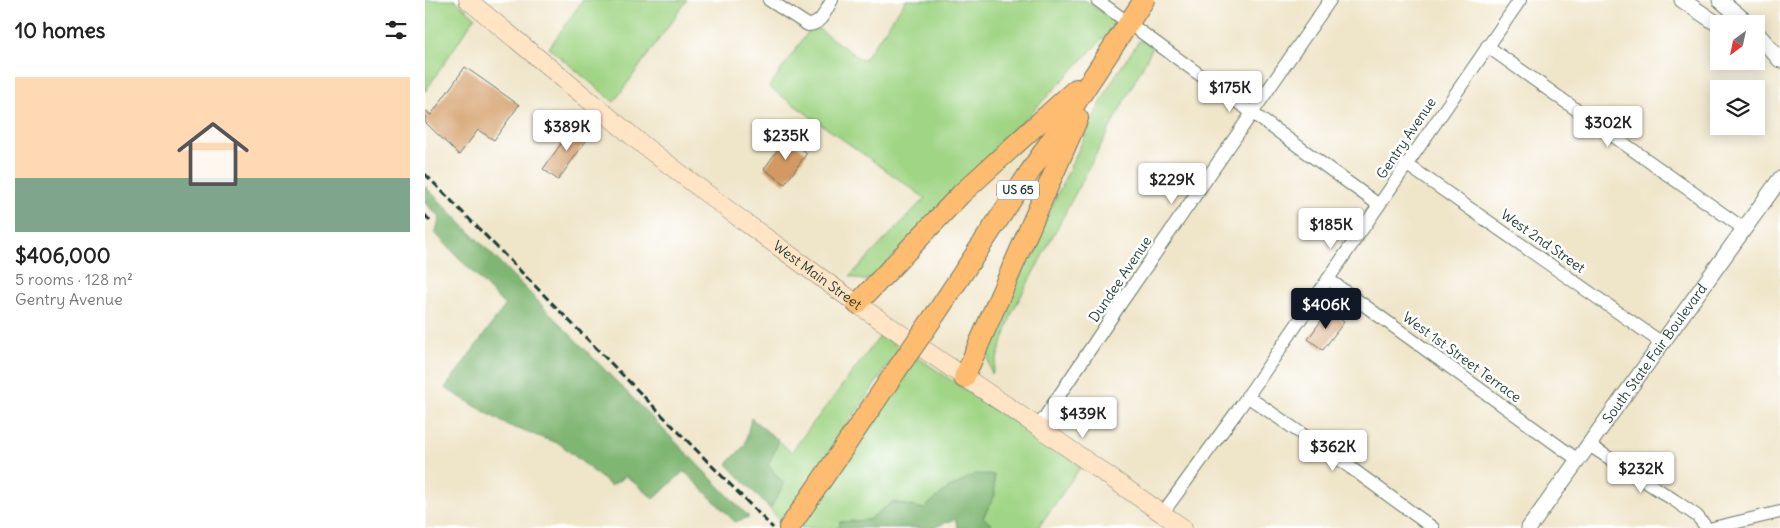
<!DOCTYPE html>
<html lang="en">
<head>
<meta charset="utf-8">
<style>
  body { margin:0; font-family:Delius,sans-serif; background:#f2f2f2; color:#222; height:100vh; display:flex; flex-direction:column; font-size:19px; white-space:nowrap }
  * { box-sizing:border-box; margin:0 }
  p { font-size:16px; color:#767676 }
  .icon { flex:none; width:28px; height:28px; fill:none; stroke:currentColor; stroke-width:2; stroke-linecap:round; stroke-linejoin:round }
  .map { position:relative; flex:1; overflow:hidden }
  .sheet { display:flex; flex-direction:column; background:#fff; width:425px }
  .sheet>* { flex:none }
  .needle { width:32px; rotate:213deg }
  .buttons { position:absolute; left:1285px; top:15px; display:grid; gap:10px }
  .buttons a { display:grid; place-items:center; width:55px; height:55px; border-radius:0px; background:#fff; box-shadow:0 2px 12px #0003; font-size:25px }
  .price { position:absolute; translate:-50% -42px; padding:0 11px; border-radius:5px; background:#fff; color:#222; font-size:16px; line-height:32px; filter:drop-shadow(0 1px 2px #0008) }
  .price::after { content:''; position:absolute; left:50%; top:30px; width:15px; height:11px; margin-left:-8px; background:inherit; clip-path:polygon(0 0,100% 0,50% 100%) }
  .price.current { background:#111827; color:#fff }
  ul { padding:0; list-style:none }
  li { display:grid; align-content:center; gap:10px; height:265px; padding:0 15px }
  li+li { border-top:1px solid #e0e0e0 }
  li span { display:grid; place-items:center; height:155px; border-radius:0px; color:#555 }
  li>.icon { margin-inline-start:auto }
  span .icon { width:90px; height:90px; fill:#fffc; stroke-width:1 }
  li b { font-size:21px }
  h2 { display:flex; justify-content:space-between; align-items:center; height:60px; padding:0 15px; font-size:21px }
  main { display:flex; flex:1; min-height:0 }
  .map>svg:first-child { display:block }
</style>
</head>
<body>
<main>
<section class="sheet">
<h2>10 homes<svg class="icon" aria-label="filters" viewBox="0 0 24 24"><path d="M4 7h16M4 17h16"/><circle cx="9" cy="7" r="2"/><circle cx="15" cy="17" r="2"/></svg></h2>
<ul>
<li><span style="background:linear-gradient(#ffd9b3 65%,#7fa58c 0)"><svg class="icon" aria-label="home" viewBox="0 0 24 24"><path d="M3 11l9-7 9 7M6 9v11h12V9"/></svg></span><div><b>$406,000</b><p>5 rooms · 128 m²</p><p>Gentry Avenue</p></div></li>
</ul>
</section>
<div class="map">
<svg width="1355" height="528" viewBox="0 0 1355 528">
  <rect width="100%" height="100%" fill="#fff"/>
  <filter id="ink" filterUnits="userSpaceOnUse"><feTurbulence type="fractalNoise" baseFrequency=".02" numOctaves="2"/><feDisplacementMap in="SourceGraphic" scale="10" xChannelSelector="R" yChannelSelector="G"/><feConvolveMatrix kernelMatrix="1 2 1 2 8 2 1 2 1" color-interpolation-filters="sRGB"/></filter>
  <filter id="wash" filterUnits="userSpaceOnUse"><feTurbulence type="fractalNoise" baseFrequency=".0096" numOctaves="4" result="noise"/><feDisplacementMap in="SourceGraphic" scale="20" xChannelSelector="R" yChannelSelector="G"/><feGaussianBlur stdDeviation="1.12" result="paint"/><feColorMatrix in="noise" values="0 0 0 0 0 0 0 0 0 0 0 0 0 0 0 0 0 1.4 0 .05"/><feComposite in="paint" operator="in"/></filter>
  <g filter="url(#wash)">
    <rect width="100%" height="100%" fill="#efe5c9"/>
    <g fill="#a1d586" stroke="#60895d">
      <polygon points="0,0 30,0 50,17 0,92"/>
      <polygon points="158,0 262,0 189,102 124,48"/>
      <polygon points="481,0 660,0 683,17 688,22 687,29 451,274 440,281 425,276 500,198 344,87 388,25 438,61"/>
      <path d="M714,41H721L729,45L587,313L567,374C562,360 562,351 566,336L673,108L690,76Z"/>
      <polygon points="456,335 475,348 356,522 345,509 359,484 343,465 354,441 366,452"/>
      <polygon points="492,357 567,408 599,425 657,465 613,528 570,528 558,518 570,495 519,491 499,509 468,502 443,520 415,522 414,528 375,528"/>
    </g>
    <g fill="#80b673" stroke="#507a54">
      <polygon points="0,186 324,517 310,522 259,471 229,499 201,476 186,486 135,444 82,425 20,388 80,306 10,233 15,218 0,203"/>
      <polygon points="326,418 354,441 343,465 359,484 345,509 302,464 320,445"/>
      <polygon points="550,474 569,475 570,495 558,517 570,528 533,528 530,519 508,528 414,528 415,522 443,520 468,502 499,509 519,491"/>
    </g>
    <g id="blocks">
      <g fill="#d29a62">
        <polygon points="40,67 94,105 69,140 53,130 34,155 0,122 0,110 6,115"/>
        <polygon points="151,123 166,134 133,180 118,169"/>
        <polygon points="361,138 382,153 360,184 339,169"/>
        <polygon points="903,311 919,322 898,350 883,339"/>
      </g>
    </g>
  </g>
  <g filter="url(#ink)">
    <use href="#blocks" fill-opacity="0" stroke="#687868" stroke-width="1"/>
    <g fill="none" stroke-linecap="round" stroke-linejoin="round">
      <defs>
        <g id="minor">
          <path d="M344,0L383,25C396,25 401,10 407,0"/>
          <polyline points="672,0 954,205"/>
          <polyline points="1062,46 1319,229"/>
          <polyline points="981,164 1237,343"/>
          <polyline points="903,279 1153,460"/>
          <polyline points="822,396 926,468 1008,528"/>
          <polyline points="613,427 696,303 905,0"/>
          <polyline points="1164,445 1249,500 1272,516 1282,528"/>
          <polyline points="737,514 813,410 1095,0"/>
          <polyline points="1288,528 1355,512"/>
        </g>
        <g id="tertiary">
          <polyline points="1257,0 1294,25"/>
          <polyline points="1295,0 1324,24"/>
          <polyline points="1331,32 1355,60"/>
          <path id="s1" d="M1104,528L1355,179"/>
        </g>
        <g id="secondary">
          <path id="s2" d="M43,0L218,145L306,212L432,304L613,427L758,528"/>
        </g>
        <g id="trunk">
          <polyline points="432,304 536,194 651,89"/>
          <polyline points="512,312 719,0"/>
          <polyline points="539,378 653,118"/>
          <polyline points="364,528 471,371"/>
        </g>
      </defs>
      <use href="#minor" stroke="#687868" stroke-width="14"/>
      <use href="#tertiary" stroke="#687868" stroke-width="17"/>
      <use href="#secondary" stroke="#687868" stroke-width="19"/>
      <use href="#trunk" stroke="#687868" stroke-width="22"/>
      <use href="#minor" stroke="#fff" stroke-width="12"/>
      <use href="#tertiary" stroke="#fff" stroke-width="15"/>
      <use href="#secondary" stroke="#ffe4c6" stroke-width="18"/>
      <use href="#trunk" stroke="#febc70" stroke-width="20"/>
      <g stroke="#1f3d34" stroke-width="3" stroke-dasharray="8 4" stroke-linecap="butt">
        <polyline points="0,174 348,528"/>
        <polyline points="0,215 5,221"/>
      </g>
      <defs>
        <polyline id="trunk-bridge" points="471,371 512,312"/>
      </defs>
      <use href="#trunk-bridge" stroke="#687868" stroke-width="22" stroke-linecap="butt"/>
      <use href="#trunk-bridge" stroke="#febc70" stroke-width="20"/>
    </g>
  </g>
  <g text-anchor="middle" stroke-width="5" stroke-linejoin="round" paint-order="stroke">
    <rect fill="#fff" stroke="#627771" stroke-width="1" x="572" y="180.5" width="42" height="19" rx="4"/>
    <g font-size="12" font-weight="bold" fill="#1f3d34">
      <text x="593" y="194">US 65</text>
    </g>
    <g font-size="14" fill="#1f3d34" stroke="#fff">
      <text transform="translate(981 138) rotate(-56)" y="5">Gentry Avenue</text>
      <text transform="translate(1118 241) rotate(35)" y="5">West 2nd Street</text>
      <text dy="5" stroke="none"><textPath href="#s2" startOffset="445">West Main Street</textPath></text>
      <text transform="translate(695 279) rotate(-56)" y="5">Dundee Avenue</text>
      <text dy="5" stroke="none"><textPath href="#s1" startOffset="215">South State Fair Boulevard</textPath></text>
      <text transform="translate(1037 357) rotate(36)" y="5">West 1st Street Terrace</text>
    </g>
  </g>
</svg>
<div class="buttons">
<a><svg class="needle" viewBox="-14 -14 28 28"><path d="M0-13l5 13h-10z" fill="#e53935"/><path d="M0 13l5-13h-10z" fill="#767676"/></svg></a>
<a><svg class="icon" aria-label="layers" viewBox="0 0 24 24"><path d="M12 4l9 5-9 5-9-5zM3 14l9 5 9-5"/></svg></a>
</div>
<b class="price" style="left:805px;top:113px">$175K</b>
<b class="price" style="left:1183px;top:148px">$302K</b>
<b class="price" style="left:142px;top:152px">$389K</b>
<b class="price" style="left:361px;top:161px">$235K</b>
<b class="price" style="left:747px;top:205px">$229K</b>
<b class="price" style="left:906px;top:250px">$185K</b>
<b class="price current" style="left:901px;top:330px">$406K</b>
<b class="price" style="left:658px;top:439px">$439K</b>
<b class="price" style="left:908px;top:472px">$362K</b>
<b class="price" style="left:1216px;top:494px">$232K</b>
</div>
</main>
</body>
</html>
